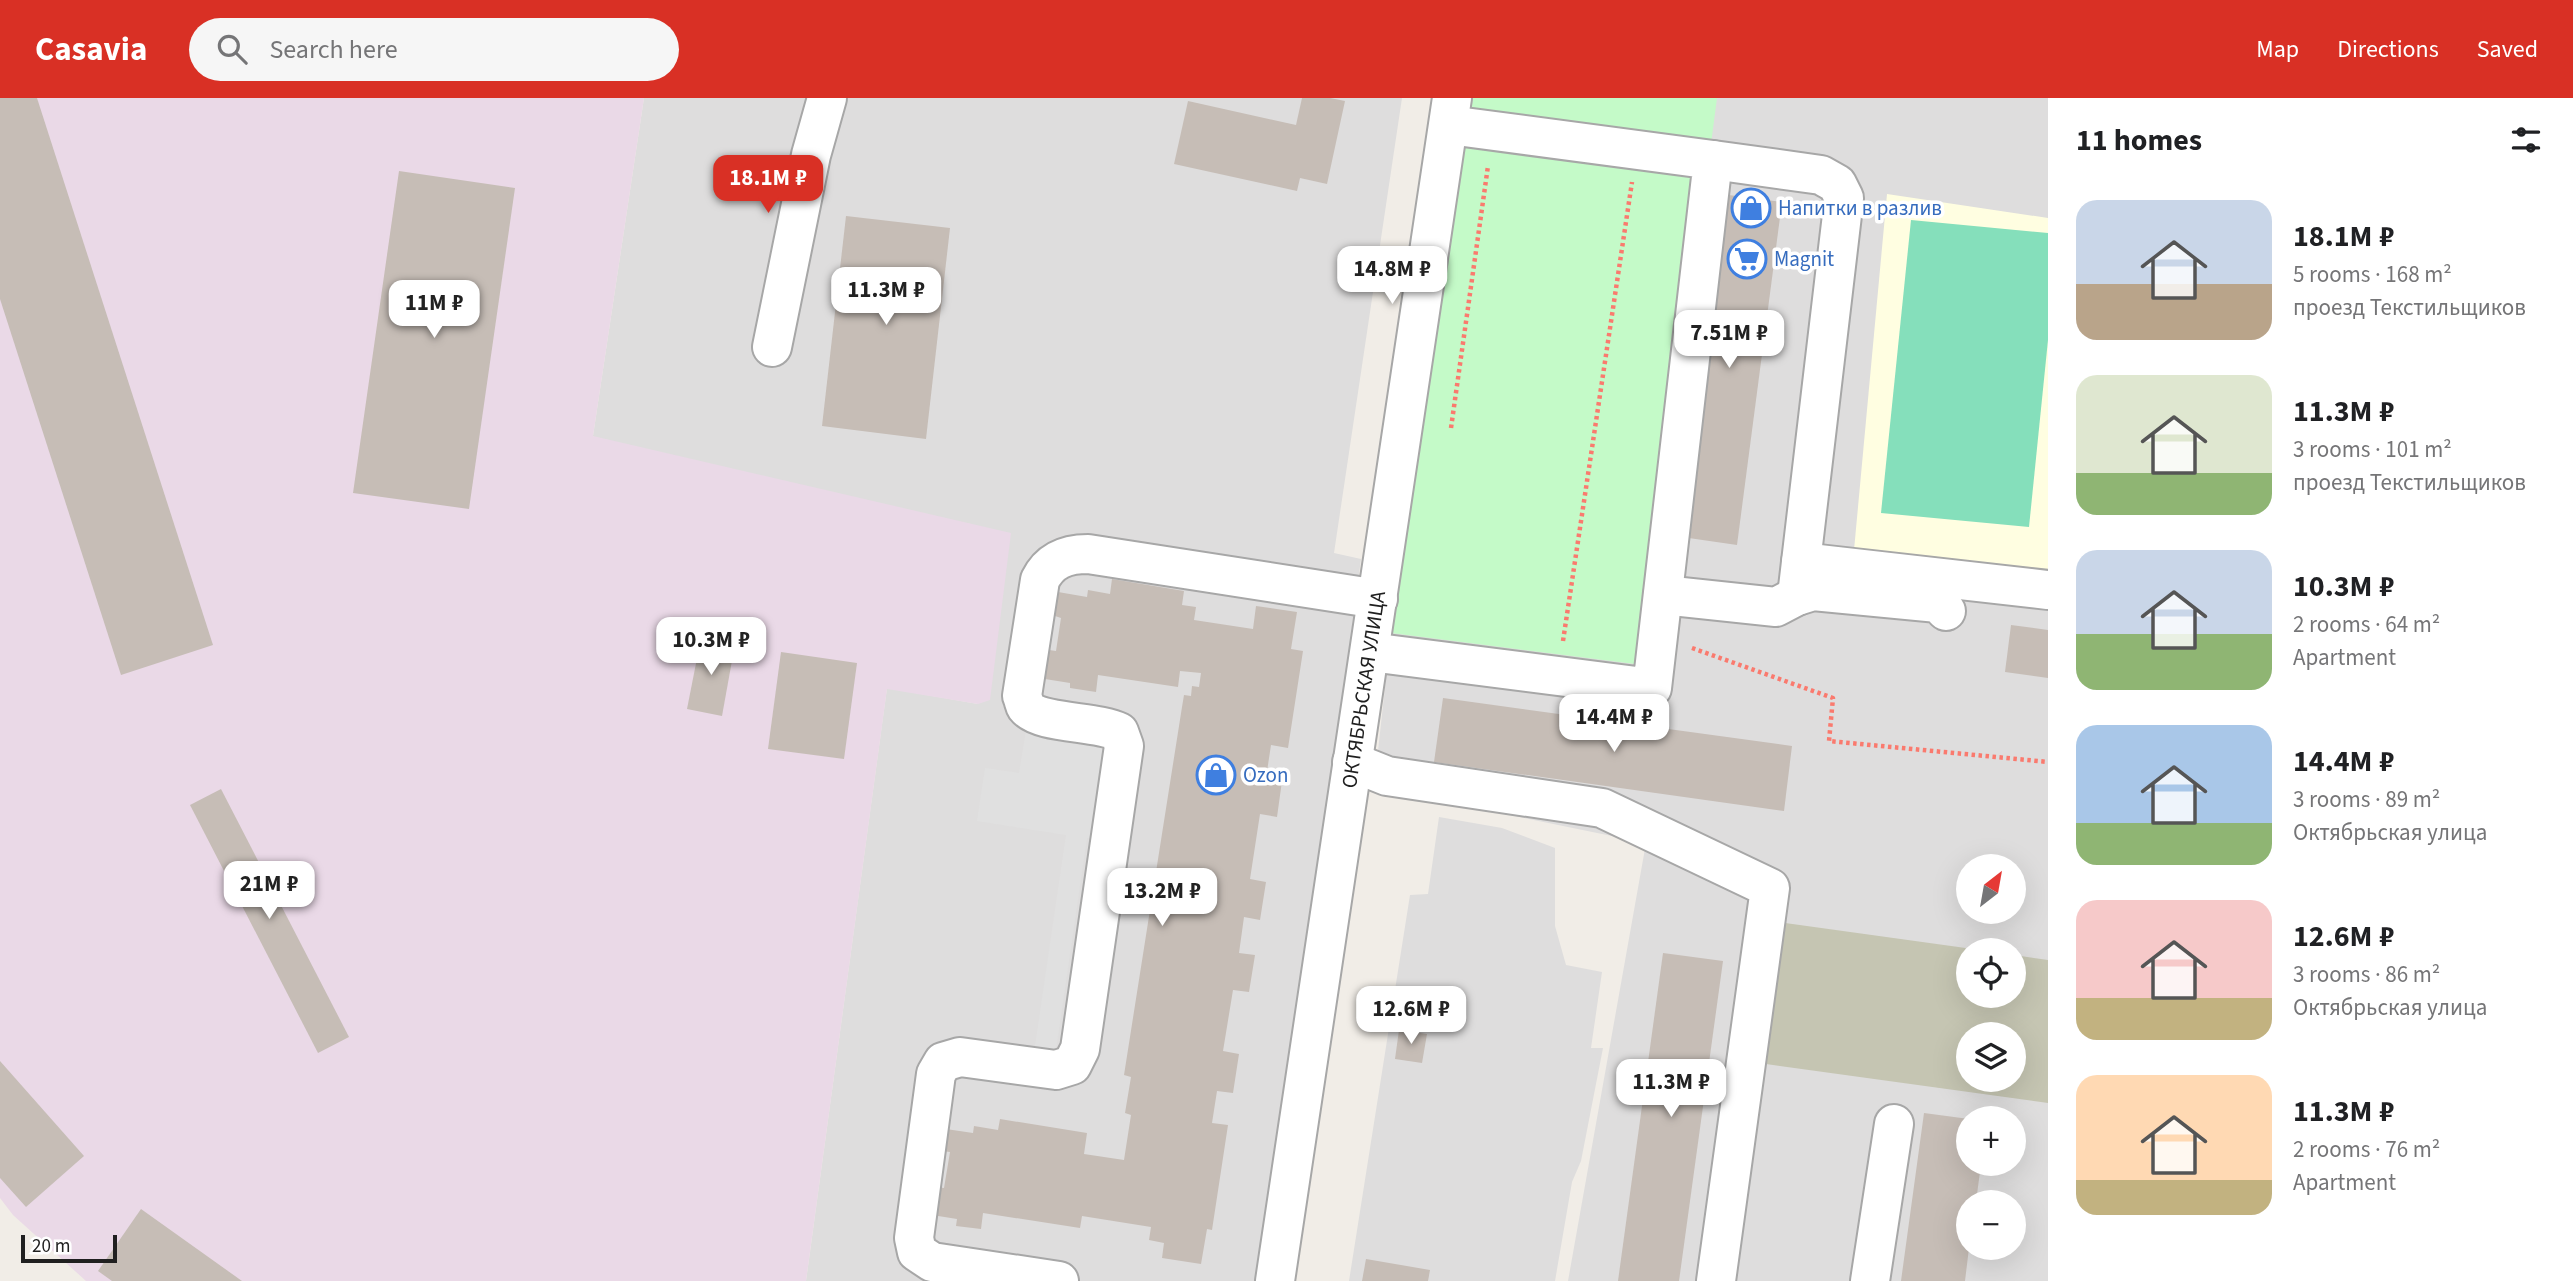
<!DOCTYPE html>
<html lang="en">
<head>
<meta charset="utf-8">
<style>
  body { margin:0; font-family:"Source Sans 3",sans-serif; background:#f6f6f6; color:#202124; height:100vh; display:flex; flex-direction:column; font-size:26px; white-space:nowrap }
  * { box-sizing:border-box; margin:0 }
  p { font-size:23px; color:#757577 }
  .icon { flex:none; width:38px; height:38px; fill:none; stroke:currentColor; stroke-width:2; stroke-linecap:round; stroke-linejoin:round }
  .map { position:relative; flex:1; overflow:hidden }
  .panel { display:flex; flex-direction:column; background:#fff; width:525px }
  .panel>* { flex:none }
  .needle { width:46px; rotate:31deg }
  .controls { position:absolute; left:1956px; top:756px; display:grid; gap:14px }
  .controls a { display:grid; place-items:center; width:70px; height:70px; border-radius:50%; background:#fff; box-shadow:0 7px 28px #0002; font-size:35px }
  .scale { position:absolute; left:21px; bottom:18px; width:96px; box-sizing:border-box; padding-left:7px; border:4px solid #202020; border-top:0; font-size:19px; line-height:24px; white-space:nowrap; color:#202020; -webkit-text-stroke:5px #fff; paint-order:stroke }
  .price { position:absolute; translate:-50% -60px; padding:0 16px; border-radius:14px; background:#fff; color:#222; font-size:23px; line-height:46px; filter:drop-shadow(0 2px 4px #0008) }
  .price::after { content:''; position:absolute; left:50%; top:42px; width:21px; height:16px; margin-left:-10px; background:inherit; clip-path:polygon(0 0,100% 0,50% 100%) }
  .price.selected { background:#d93025; color:#fff }
  ul { padding:0; list-style:none }
  li { display:flex; align-items:center; gap:21px; height:175px; padding:0 28px }
  li span { display:grid; place-items:center; flex:none; width:196px; height:140px; border-radius:21px; color:#555 }
  li>.icon { margin-inline-start:auto }
  span .icon { width:84px; height:84px; fill:#fffc; stroke-width:1 }
  li b { font-size:30px }
  h2 { display:flex; justify-content:space-between; align-items:center; height:84px; padding:0 28px; font-size:30px }
  header { display:flex; align-items:center; gap:42px; box-sizing:border-box; height:98px; padding:0 35px; background:#d93025; color:#fff }
  header strong { font-size:33px }
  nav { display:flex; gap:38px; margin-inline-start:auto; font-size:24px }
  .search { width:490px; height:63px; background:#f6f6f6; display:flex; align-items:center; gap:18px; box-sizing:border-box; padding:0 24px; border-radius:38px; color:#757577; font-size:26px }
  main { display:flex; flex:1; min-height:0 }
  .map>svg:first-child { display:block }
</style>
</head>
<body>
<header>
<strong>Casavia</strong>
<div class="search"><svg class="icon" aria-label="search" viewBox="0 0 24 24"><circle cx="10" cy="10" r="6"/><path d="M15 15l6 6"/></svg>Search here</div>
<nav><a>Map</a><a>Directions</a><a>Saved</a></nav>
</header>
<main>
<div class="map">
<svg width="2048" height="1183" viewBox="0 0 2048 1183">
  <rect width="100%" height="100%" fill="#f1ede7"/>
  <g fill="#dedddd" fill-rule="evenodd">
    <polygon points="644,0 1402,0 1334,455 1361,461 1265,1183 806,1183 887,590 978,606 593,338"/>
    <path d="M1473,0H2048V1183H1568L1646,745L1374,689L1391,535ZM1969,768H2014V814H1969ZM1969,852H2014V898H1969ZM1969,936H2014V982H1969ZM1969,1020H2014V1066H1969ZM1969,1104H2014V1150H1969Z"/>
    <polygon points="1439,719 1502,730 1555,750 1555,828 1566,867 1602,874 1591,950 1603,950 1581,1063 1572,1084 1555,1183 1349,1183 1410,797 1428,796"/>
  </g>
  <polygon fill="#ead9e7" points="0,0 644,0 593,338 1011,435 990,602 978,606 887,591 806,1183 86,1183 13,1117 0,1100"/>
  <polygon fill="#fffee1" points="1887,96 2048,120 2048,484 1853,463"/>
  <path fill="#c5c5b2" fill-rule="evenodd" d="M1778,824L1980,852H1969V898H2014V857L2048,862V1005L1759,965ZM1969,936H2014V982H1969Z"/>
  <polygon fill="#c4fac8" points="1473,0 1717,0 1643,567 1391,535"/>
  <polygon fill="#85dfbb" points="1911,122 2048,135 2048,242 2029,429 1881,415"/>
  <polygon fill="#e0e0e0" points="1027,627 1117,641 1102,742 1087,740 1056,952 1035,948 1066,737 977,723 985,670 1019,675"/>
  <g fill="#c6bdb6">
    <polygon points="0,0 37,0 213,547 121,577 0,201"/>
    <polygon points="1302,0 1330,0 1345,3 1327,86 1300,80 1297,93 1174,66 1188,3 1296,27"/>
    <polygon points="399,73 515,90 469,411 353,395"/>
    <polygon points="1721,96 1782,104 1737,447 1675,438"/>
    <polygon points="846,118 950,130 926,341 822,328"/>
    <polygon points="1112,481 1184,493 1182,507 1196,509 1194,522 1253,531 1256,508 1297,514 1291,551 1303,553 1288,650 1271,647 1266,680 1282,683 1277,719 1260,716 1250,781 1266,784 1260,822 1244,819 1239,855 1255,857 1249,894 1233,892 1223,953 1239,956 1233,995 1217,993 1212,1025 1228,1027 1212,1132 1207,1131 1201,1166 1162,1160 1164,1145 1149,1142 1151,1129 1082,1118 1080,1130 983,1115 981,1131 956,1128 957,1121 932,1117 937,1089 944,1090 950,1054 942,1053 946,1031 973,1035 974,1028 998,1032 1000,1021 1087,1035 1084,1056 1124,1062 1131,1017 1125,1015 1131,979 1124,977 1182,609 1184,597 1191,598 1192,588 1199,589 1201,575 1180,573 1178,589 1098,577 1096,594 1070,590 1070,585 1045,581 1049,552 1056,553 1061,520 1055,518 1058,494 1087,499 1088,492 1110,496"/>
    <polygon points="2011,527 2048,532 2048,580 2005,574"/>
    <polygon points="701,540 735,546 722,618 687,611"/>
    <polygon points="781,554 857,565 844,661 768,651"/>
    <polygon points="1443,600 1792,648 1784,713 1434,664"/>
    <polygon points="221,691 349,939 318,955 190,707"/>
    <polygon points="1663,855 1723,863 1679,1183 1618,1183"/>
    <polygon points="1399,932 1427,936 1422,965 1395,961"/>
    <polygon points="0,963 84,1058 26,1109 0,1080"/>
    <polygon points="1924,1015 1969,1021 1969,1066 1981,1066 1976,1104 1969,1104 1969,1150 1965,1183 1901,1183"/>
    <polygon points="141,1111 242,1183 112,1183 98,1173"/>
    <polygon points="1366,1161 1430,1172 1428,1183 1362,1183"/>
  </g>
  <g fill="none" stroke-linecap="round" stroke-linejoin="round">
    <defs>
      <g id="minor">
        <polyline points="1713,62 1821,77 1837,86 1844,100 1797,498"/>
        <polyline points="772,249 811,57 827,0"/>
        <polyline points="1801,464 2048,492"/>
        <polyline points="1663,497 1776,509 1797,498 1813,493 1938,505 1946,513"/>
        <polyline points="1370,554 1652,590 1713,62 1449,27"/>
        <polyline points="1352,664 1387,678 1602,710 1770,790 1716,1183"/>
        <path d="M1059,1183L932,1164L917,1154L914,1140L936,976L943,964L960,959L1056,972L1072,967L1080,951L1124,648L1119,634C1097,623 1039,626 1026,609C1024,606 1024,602 1022,598L1040,482C1050,462 1066,456 1088,456L1378,501"/>
        <path id="s1" d="M1275,1183L1452,0"/>
        <polyline points="1870,1183 1894,1026"/>
      </g>
    </defs>
    <use href="#minor" stroke="#a7a7a7" stroke-width="42"/>
    <g stroke="#fa7a6e" stroke-width="4.5" stroke-dasharray="3.5 3.5" stroke-linecap="butt">
      <polyline points="1451,330 1488,68"/>
      <polyline points="1563,543 1632,84"/>
      <polyline points="1692,550 1833,600 1829,643 2048,664"/>
    </g>
    <use href="#minor" stroke="#fff" stroke-width="38"/>
  </g>
  <defs>
    <symbol id="shop-ring" viewBox="-11 -11 22 22"><circle r="9.5" fill="#fff" stroke="#3f7fe0" stroke-width="1.5"/><path d="M-5-2.5h2.3a2.7 3.5 0 0 1 5.4 0H5L5.5 6h-11ZM-1.5-2.5h3a1.5 2.3 0 0 0-3 0Z" fill="#3f7fe0"/></symbol>
    <symbol id="supermarket-ring" viewBox="-11 -11 22 22"><circle r="9.5" fill="#fff" stroke="#3f7fe0" stroke-width="1.5"/><path d="M-6-5.5h2.5l.6 2H6L4.5 2H-2.5L-4.4-4H-6ZM-1.5 3.2a1.3 1.3 0 1 0 .1 0ZM3 3.2a1.3 1.3 0 1 0 .1 0Z" fill="#3f7fe0"/></symbol>
  </defs>
  <g fill-rule="evenodd">
    <use href="#shop-ring" x="1729" y="88" width="44" height="44"/>
    <use href="#supermarket-ring" x="1725" y="139" width="44" height="44"/>
    <use href="#shop-ring" x="1194" y="655" width="44" height="44"/>
  </g>
  <g text-anchor="middle" stroke-width="7" stroke-linejoin="round" paint-order="stroke">
    <g font-size="21" fill="#366cbe" stroke="#fff" text-anchor="start">
      <text x="1778" y="117">Напитки в разлив</text>
      <text x="1774" y="168">Magnit</text>
      <text x="1243" y="684">Ozon</text>
    </g>
    <g font-size="21" fill="#202020" stroke="#fff">
      <text dy="7" stroke="none"><textPath href="#s1" startOffset="598">ОКТЯБРЬСКАЯ УЛИЦА</textPath></text>
    </g>
  </g>
</svg>
<div class="controls">
<a><svg class="needle" viewBox="-14 -14 28 28"><path d="M0-13l5 13h-10z" fill="#e53935"/><path d="M0 13l5-13h-10z" fill="#757577"/></svg></a>
<a><svg class="icon" aria-label="locate" viewBox="0 0 24 24"><circle cx="12" cy="12" r="6"/><path d="M12 2v4M12 18v4M2 12h4M18 12h4"/></svg></a>
<a><svg class="icon" aria-label="layers" viewBox="0 0 24 24"><path d="M12 4l9 5-9 5-9-5zM3 14l9 5 9-5"/></svg></a>
<a>+</a>
<a>−</a>
</div>
<div class="scale">20 m</div>
<b class="price selected" style="left:768px;top:117px">18.1M ₽</b>
<b class="price" style="left:1392px;top:208px">14.8M ₽</b>
<b class="price" style="left:886px;top:229px">11.3M ₽</b>
<b class="price" style="left:434px;top:242px">11M ₽</b>
<b class="price" style="left:1729px;top:272px">7.51M ₽</b>
<b class="price" style="left:711px;top:579px">10.3M ₽</b>
<b class="price" style="left:1614px;top:656px">14.4M ₽</b>
<b class="price" style="left:269px;top:823px">21M ₽</b>
<b class="price" style="left:1162px;top:830px">13.2M ₽</b>
<b class="price" style="left:1411px;top:948px">12.6M ₽</b>
<b class="price" style="left:1671px;top:1021px">11.3M ₽</b>
</div>
<section class="panel">
<h2>11 homes<svg class="icon" aria-label="filters" viewBox="0 0 24 24"><path d="M4 7h16M4 17h16"/><circle cx="9" cy="7" r="2"/><circle cx="15" cy="17" r="2"/></svg></h2>
<ul>
<li><span style="background:linear-gradient(#c9d6e8 60%,#b9a48a 0)"><svg class="icon" aria-label="home" viewBox="0 0 24 24"><path d="M3 11l9-7 9 7M6 9v11h12V9"/></svg></span><div><b>18.1M ₽</b><p>5 rooms · 168 m²</p><p>проезд Текстильщиков</p></div></li>
<li><span style="background:linear-gradient(#dfe7d0 70%,#8fb573 0)"><svg class="icon" aria-label="home" viewBox="0 0 24 24"><path d="M3 11l9-7 9 7M6 9v11h12V9"/></svg></span><div><b>11.3M ₽</b><p>3 rooms · 101 m²</p><p>проезд Текстильщиков</p></div></li>
<li><span style="background:linear-gradient(#c9d6e8 60%,#8fb573 0)"><svg class="icon" aria-label="home" viewBox="0 0 24 24"><path d="M3 11l9-7 9 7M6 9v11h12V9"/></svg></span><div><b>10.3M ₽</b><p>2 rooms · 64 m²</p><p>Apartment</p></div></li>
<li><span style="background:linear-gradient(#a9c7e8 70%,#8fb573 0)"><svg class="icon" aria-label="home" viewBox="0 0 24 24"><path d="M3 11l9-7 9 7M6 9v11h12V9"/></svg></span><div><b>14.4M ₽</b><p>3 rooms · 89 m²</p><p>Октябрьская улица</p></div></li>
<li><span style="background:linear-gradient(#f6c9c9 70%,#c2b280 0)"><svg class="icon" aria-label="home" viewBox="0 0 24 24"><path d="M3 11l9-7 9 7M6 9v11h12V9"/></svg></span><div><b>12.6M ₽</b><p>3 rooms · 86 m²</p><p>Октябрьская улица</p></div></li>
<li><span style="background:linear-gradient(#ffd9b3 75%,#c2b280 0)"><svg class="icon" aria-label="home" viewBox="0 0 24 24"><path d="M3 11l9-7 9 7M6 9v11h12V9"/></svg></span><div><b>11.3M ₽</b><p>2 rooms · 76 m²</p><p>Apartment</p></div></li>
</ul>
</section>
</main>
</body>
</html>
